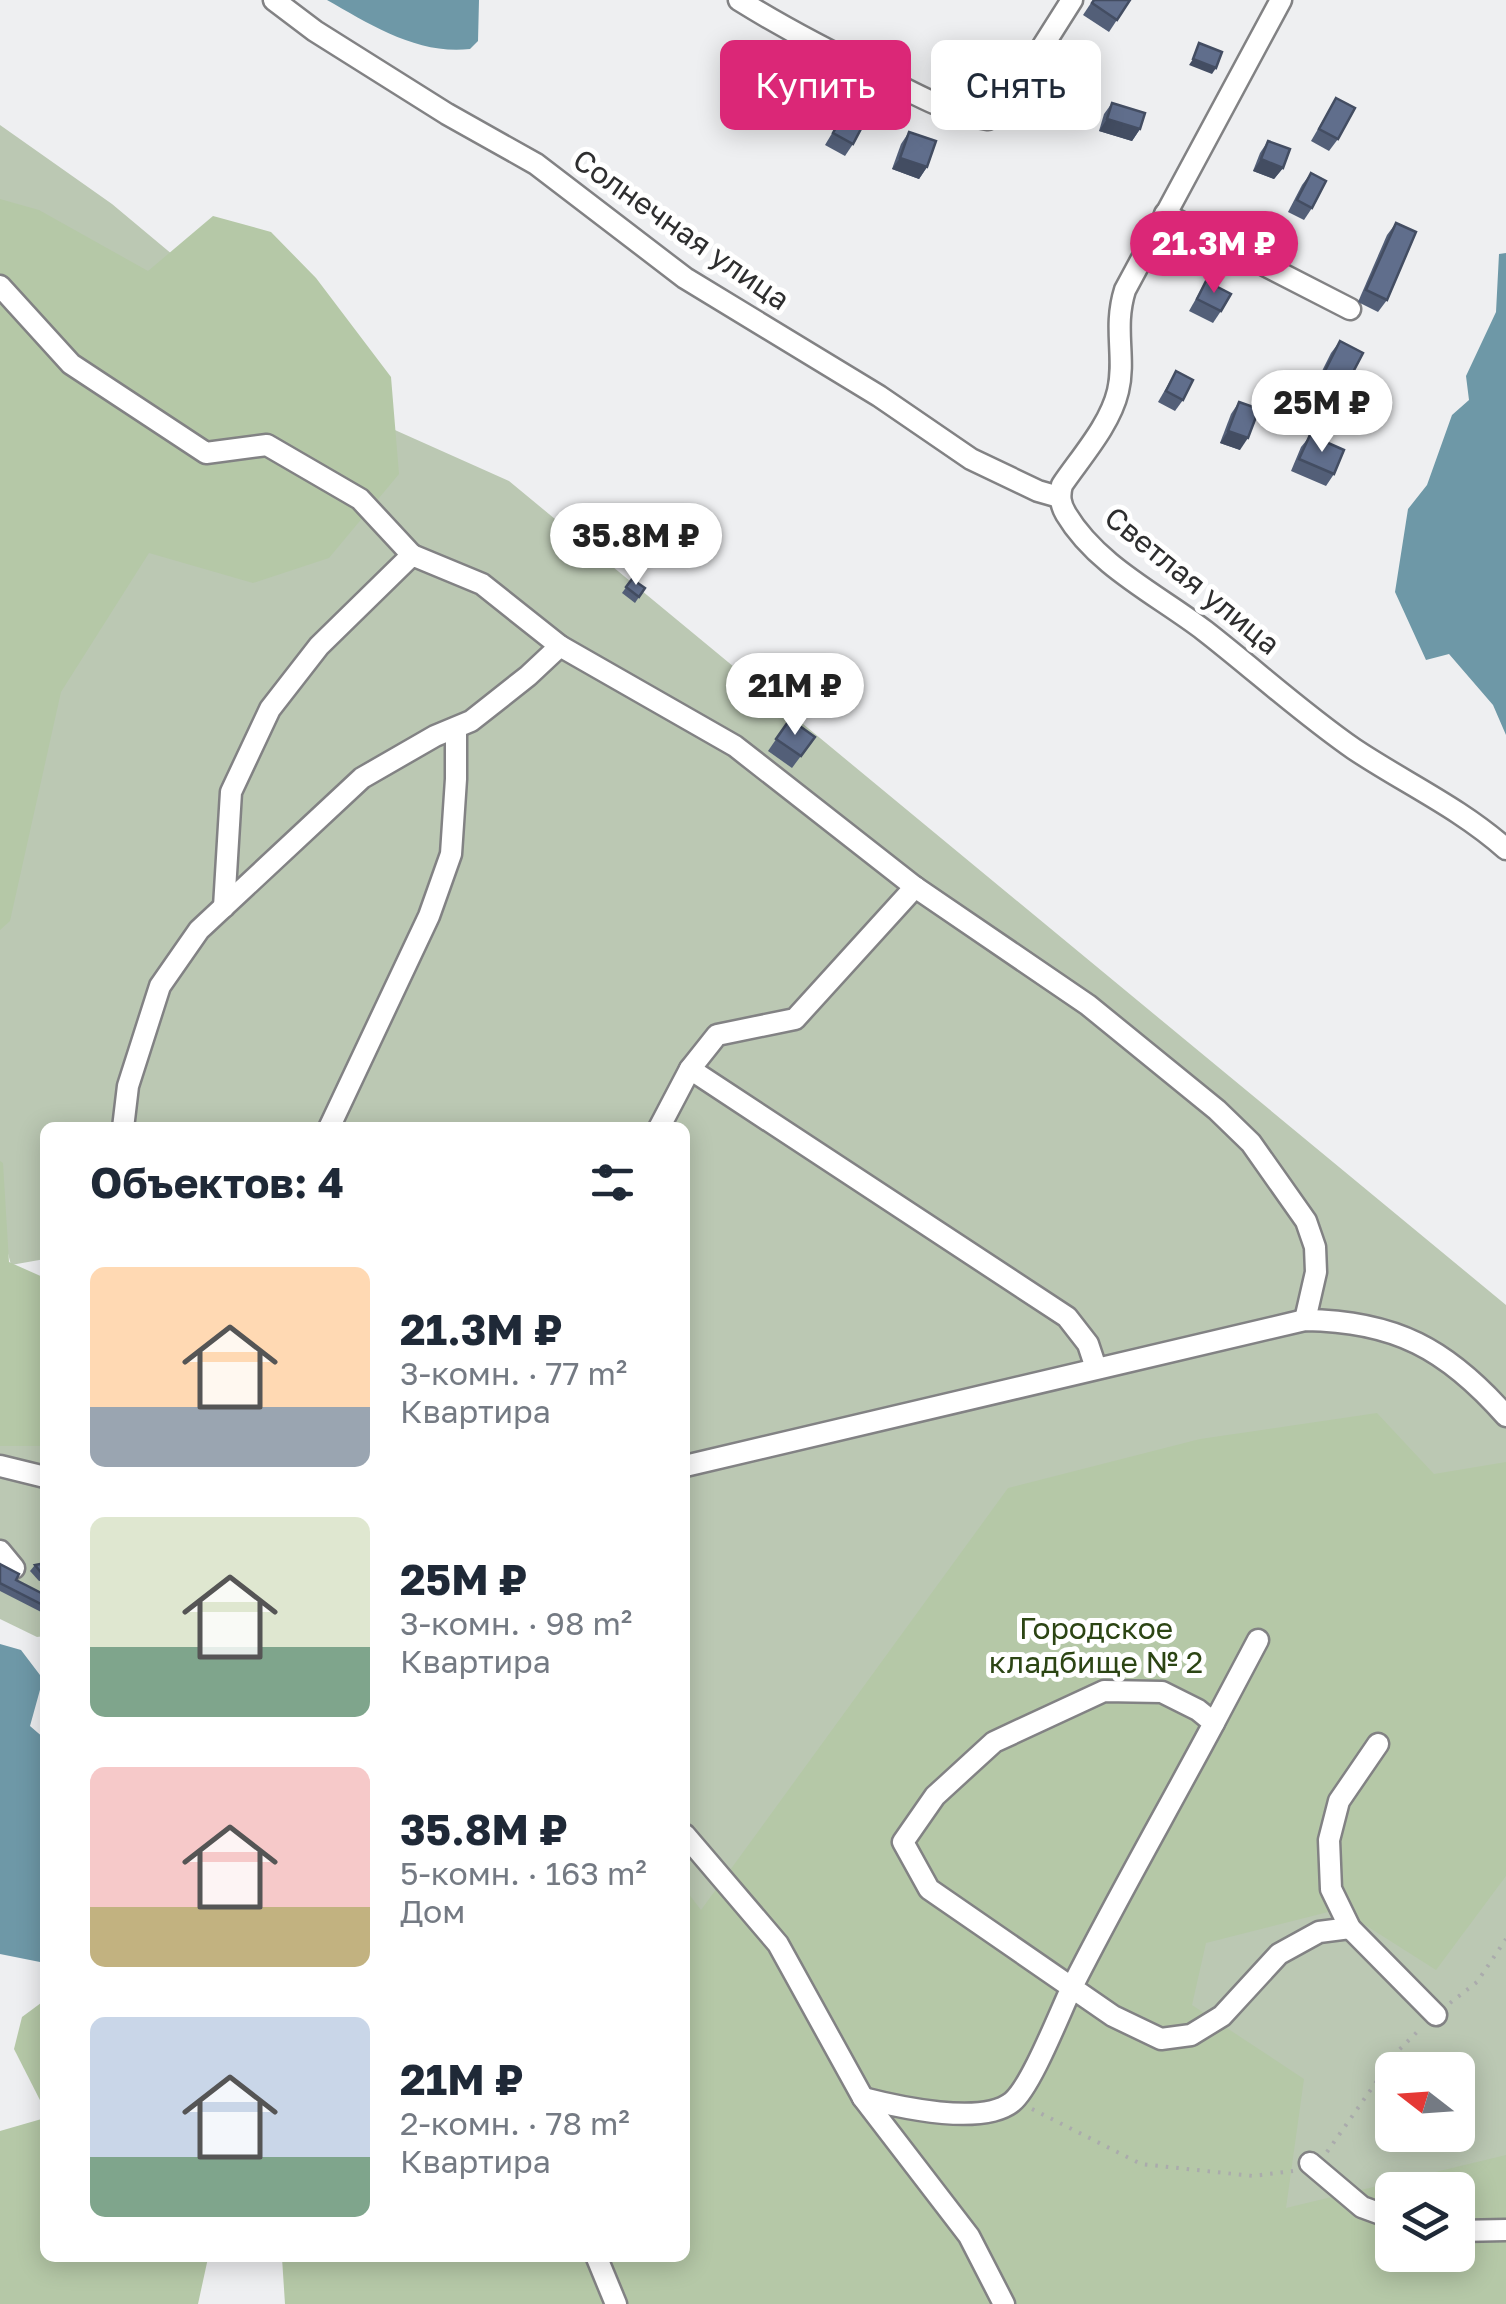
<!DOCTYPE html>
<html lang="ru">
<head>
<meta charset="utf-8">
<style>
  body { margin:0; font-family:"Golos Text",sans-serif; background:#f6f6f7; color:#1f2937; height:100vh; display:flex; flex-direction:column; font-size:38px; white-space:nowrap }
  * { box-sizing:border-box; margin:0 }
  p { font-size:32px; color:#747a83 }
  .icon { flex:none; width:55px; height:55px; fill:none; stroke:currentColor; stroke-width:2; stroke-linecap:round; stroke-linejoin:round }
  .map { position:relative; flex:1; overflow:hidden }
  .details { position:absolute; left:40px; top:1122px; width:650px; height:1140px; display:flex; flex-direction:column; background:#fff; border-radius:15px; box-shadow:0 5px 25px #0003 }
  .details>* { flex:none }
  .hud { position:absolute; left:720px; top:40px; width:635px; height:90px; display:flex; gap:20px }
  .needle { width:65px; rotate:287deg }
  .buttons { position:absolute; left:1375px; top:2052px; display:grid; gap:20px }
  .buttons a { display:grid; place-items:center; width:100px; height:100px; border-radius:15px; background:#fff; box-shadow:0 5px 25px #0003; font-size:50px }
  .price { position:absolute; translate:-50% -85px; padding:0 22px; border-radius:35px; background:#fff; color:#222; font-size:32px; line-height:65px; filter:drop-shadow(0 2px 5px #0008) }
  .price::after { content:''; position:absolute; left:50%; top:60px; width:30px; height:22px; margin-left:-15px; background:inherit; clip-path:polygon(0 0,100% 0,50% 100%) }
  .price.on { background:#db2777; color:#fff }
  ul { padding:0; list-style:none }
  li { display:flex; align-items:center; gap:30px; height:250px; padding:0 50px }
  li span { display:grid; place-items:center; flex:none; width:280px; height:200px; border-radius:15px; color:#555 }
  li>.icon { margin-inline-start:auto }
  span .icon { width:120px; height:120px; fill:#fffc; stroke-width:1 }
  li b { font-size:42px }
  h2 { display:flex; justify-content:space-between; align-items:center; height:120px; padding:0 50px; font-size:42px }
  .pill { padding:0 35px; border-radius:15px; background:#fff; box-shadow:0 5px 25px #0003; font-size:35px; line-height:90px }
  .pill.on { background:#db2777; color:#fff }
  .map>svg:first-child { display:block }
</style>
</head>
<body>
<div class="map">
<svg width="1506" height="2304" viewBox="0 0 1506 2304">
  <rect width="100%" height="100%" fill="#eeeff1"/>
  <g fill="#bbc8b3" fill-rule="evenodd">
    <path d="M0,125L112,204L368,418L509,481L1506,1305V2304L685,2258V1128H45V1259L11,1265L0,1222ZM1392,2070H1458V2135H1392ZM1392,2190H1458V2255H1392Z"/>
    <polygon points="0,1440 45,1440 45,1636 37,1637 0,1619"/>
  </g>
  <g fill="#b5c8a7" fill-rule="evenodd">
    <polygon points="0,199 39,210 148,271 213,216 271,232 316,278 391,377 399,474 329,558 253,583 149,553 61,692 10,921 0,930"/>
    <polygon points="0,1161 3,1163 9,1262 45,1278 45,1446 0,1446"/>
    <path d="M1377,1413L1434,1474L1506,1462V1876L1436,1970L1340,1909L1206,1943L1192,2005L1304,2079L1286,2208L1506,2155V2304H285L282,2258H685V1889L701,1910L1008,1488L1200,1439ZM1392,2190H1458V2255H1392Z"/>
    <polygon points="45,2000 45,2110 14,2049 22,2017"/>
    <polygon points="45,2118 45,2258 208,2258 198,2304 0,2304 0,2131"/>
  </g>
  <g fill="#6e98a7">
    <path d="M327,0H479L478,41L470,49C418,55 371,25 327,0Z"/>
    <polygon points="1506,253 1506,735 1493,705 1449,654 1426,660 1395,592 1408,509 1427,485 1452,415 1469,400 1466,376 1496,312 1499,254"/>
    <polygon points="0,1644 21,1650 43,1679 30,1726 45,1739 45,1963 0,1954"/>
  </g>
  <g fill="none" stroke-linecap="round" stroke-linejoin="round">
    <defs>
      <g id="minor">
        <polyline points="274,0 315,31 447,114 536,164 685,278 879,396 971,459 1038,491 1059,497"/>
        <path d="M739,0C784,28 830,52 878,75C913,93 949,114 988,119L1003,109L1072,0"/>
        <path d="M1281,0L1125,290C1113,328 1126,357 1118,391C1110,425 1081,457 1062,485C1059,496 1060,504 1066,514C1097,566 1158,595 1205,631C1255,670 1302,713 1354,749C1405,783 1460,808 1506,849"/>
        <polyline points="1165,214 1350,309"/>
        <polyline points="0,286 71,364 206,453 267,445 360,499 412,555"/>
        <polyline points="224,907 231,792 270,709 319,646 412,555 482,584 560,646"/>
        <polyline points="690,1069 1067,1317 1088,1344 1096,1368"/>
        <polyline points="123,1128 128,1086 160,986 199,930 362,778 435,736 471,721 528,676 560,646 735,746 915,887 1088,1005 1217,1110 1251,1143 1306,1221 1315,1247 1316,1272 1305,1320"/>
        <polyline points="329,1128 429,916 451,854 456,779 456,728"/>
        <polyline points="659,1128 690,1069 717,1035 795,1019 915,887"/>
        <polyline points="0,1466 45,1477"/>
        <path d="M685,1466L1305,1320C1395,1321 1447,1349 1506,1416"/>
        <polyline points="0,1551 14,1568"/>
        <polyline points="1214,1723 1258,1640"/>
        <polyline points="1378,1744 1339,1801 1329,1840 1331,1889 1350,1928 1436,2015"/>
        <polyline points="685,1835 778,1944 863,2098 969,2236 1004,2304"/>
        <path d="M863,2098C898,2107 982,2126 1012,2102C1031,2087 1060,2012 1072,1987C1117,1898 1167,1811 1214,1723L1198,1710L1162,1692L1104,1691L994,1742L935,1796L903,1842L929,1889L1113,2016L1161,2039L1191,2035L1222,2016L1279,1954L1319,1932L1350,1928"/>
        <polyline points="1310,2163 1362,2207 1392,2218"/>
        <polyline points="1458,2231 1506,2230"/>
        <polyline points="597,2258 616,2304"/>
      </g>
    </defs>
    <use href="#minor" stroke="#828284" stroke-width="25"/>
    <g stroke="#aaabac" stroke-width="4" stroke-dasharray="2.5 8" stroke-linecap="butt">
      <polyline points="1450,2003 1477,1982 1506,1939"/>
      <polyline points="1032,2109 1141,2164 1253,2176 1293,2171"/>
      <polyline points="1327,2152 1398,2051 1420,2029"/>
    </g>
    <use href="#minor" stroke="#fff" stroke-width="20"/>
  </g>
  <g fill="#535f78">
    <polygon points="1093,0 1130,0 1109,32 1083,15"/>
    <polygon points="779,81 802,118 794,130 763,120 771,93"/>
    <polygon points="1336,98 1338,139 1329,151 1311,141"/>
    <polygon points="1112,103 1140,129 1132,141 1099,131 1104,114"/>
    <polygon points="843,115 853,144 845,156 825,145"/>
    <polygon points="909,132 927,167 919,179 892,169 901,144"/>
    <polygon points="1268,141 1283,168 1274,179 1253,171 1260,153"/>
    <polygon points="1311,173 1312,208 1304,220 1288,212 1302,185"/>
    <polygon points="1396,223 1387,300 1378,312 1358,302 1387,235"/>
    <polygon points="1206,281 1221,311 1213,323 1189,311"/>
    <polygon points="1340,341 1341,395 1334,406 1326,442 1334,474 1326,486 1291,471 1301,447 1310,436 1306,434 1316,413 1324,402 1310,395 1331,353"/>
    <polygon points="1176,371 1183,400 1175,411 1158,402"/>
    <polygon points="1239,402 1240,450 1220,443 1231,414"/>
    <polygon points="632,579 645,588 635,603 622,593"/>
    <polygon points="790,719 815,737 792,768 768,751"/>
    <polygon points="45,1563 45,1580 39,1581 30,1571 35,1565"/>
    <polygon points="0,1564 16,1580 45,1595 45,1614 0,1591"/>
  </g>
  <g fill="#434d62">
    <polygon points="1193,59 1216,68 1212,74 1189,65"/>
    <polygon points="771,108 802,118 794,130 763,120"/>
    <polygon points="1107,119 1140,129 1132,141 1099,131"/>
    <polygon points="900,158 927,167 919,179 892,169"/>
    <polygon points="1261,159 1283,168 1274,179 1253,171"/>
    <polygon points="1315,422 1334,430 1326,442 1306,434"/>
    <polygon points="1228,431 1248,438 1240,450 1220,443"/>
  </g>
  <g fill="#606e8c" stroke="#434d62" stroke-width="2.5">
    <polygon points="1094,0 1130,0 1117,20 1092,3"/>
    <polygon points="1199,43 1222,52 1216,68 1193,59"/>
    <polygon points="779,81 811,91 802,118 771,108"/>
    <polygon points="1336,98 1355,108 1338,139 1319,129"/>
    <polygon points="1112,103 1145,113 1140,129 1107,119"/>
    <polygon points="843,115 863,125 853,144 833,133"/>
    <polygon points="909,132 936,141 927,167 900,158"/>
    <polygon points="1268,141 1290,149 1283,168 1261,159"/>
    <polygon points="1311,173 1326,181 1312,208 1297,200"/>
    <polygon points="1396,223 1416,232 1387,300 1366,290"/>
    <polygon points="1206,281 1231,294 1221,311 1197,299"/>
    <polygon points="1340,341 1363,353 1341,395 1319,383"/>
    <polygon points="1176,371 1193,380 1183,400 1166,391"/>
    <polygon points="1324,401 1343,409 1334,430 1315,422"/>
    <polygon points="1239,402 1259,409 1248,438 1228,431"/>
    <polygon points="1310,435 1344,450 1334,474 1299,459"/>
    <polygon points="632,579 645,588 639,597 626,587"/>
    <polygon points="790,719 815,737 801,756 776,739"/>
    <polygon points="45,1563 45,1575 43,1575 35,1565"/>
    <polygon points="0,1564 19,1574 16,1580 45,1595 45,1606 0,1583"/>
  </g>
  <g text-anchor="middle" stroke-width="10" stroke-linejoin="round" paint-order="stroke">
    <g font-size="30" fill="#2e2e2f" stroke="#fff">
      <text transform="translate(681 230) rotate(35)" y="10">Солнечная улица</text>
      <text transform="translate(1192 581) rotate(39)" y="10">Светлая улица</text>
    </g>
    <g font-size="30" fill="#2c4514" stroke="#fff">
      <text x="1096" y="1639">Городское<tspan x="1096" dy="34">кладбище № 2</tspan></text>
    </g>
  </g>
</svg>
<div class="buttons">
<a><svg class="needle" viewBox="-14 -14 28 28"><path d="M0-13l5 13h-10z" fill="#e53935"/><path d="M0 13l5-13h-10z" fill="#747a83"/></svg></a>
<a><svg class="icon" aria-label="layers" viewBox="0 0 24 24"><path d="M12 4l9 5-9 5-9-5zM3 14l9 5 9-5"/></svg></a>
</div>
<b class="price on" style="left:1214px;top:296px">21.3M ₽</b>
<b class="price" style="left:1322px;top:455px">25M ₽</b>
<b class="price" style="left:636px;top:588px">35.8M ₽</b>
<b class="price" style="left:795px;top:738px">21M ₽</b>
<div class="hud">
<a class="pill on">Купить</a>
<a class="pill">Снять</a>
</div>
<section class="details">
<h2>Объектов: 4<svg class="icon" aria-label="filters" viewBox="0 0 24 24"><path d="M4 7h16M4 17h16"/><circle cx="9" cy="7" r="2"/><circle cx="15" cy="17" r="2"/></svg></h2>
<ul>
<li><span style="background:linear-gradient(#ffd9b3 70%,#9aa5b1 0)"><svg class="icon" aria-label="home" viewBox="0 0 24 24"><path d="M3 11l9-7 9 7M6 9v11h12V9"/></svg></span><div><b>21.3M ₽</b><p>3-комн. · 77 m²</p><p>Квартира</p></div></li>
<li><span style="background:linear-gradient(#dfe7d0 65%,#7fa58c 0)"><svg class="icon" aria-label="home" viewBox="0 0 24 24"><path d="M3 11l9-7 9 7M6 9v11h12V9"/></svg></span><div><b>25M ₽</b><p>3-комн. · 98 m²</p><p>Квартира</p></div></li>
<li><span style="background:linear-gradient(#f6c9c9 70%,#c2b280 0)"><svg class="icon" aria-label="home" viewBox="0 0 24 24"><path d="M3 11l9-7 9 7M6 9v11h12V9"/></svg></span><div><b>35.8M ₽</b><p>5-комн. · 163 m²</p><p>Дом</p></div></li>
<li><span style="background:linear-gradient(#c9d6e8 70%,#7fa58c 0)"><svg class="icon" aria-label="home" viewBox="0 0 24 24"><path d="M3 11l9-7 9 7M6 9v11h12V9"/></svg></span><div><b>21M ₽</b><p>2-комн. · 78 m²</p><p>Квартира</p></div></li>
</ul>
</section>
</div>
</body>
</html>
